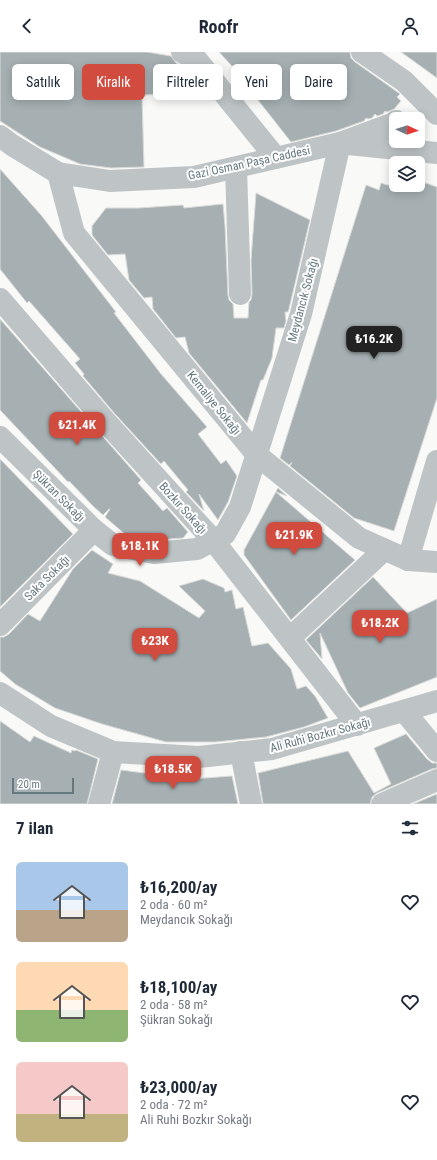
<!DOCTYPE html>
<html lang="tr">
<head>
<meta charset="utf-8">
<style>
  body { margin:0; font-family:"Roboto Condensed",sans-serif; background:#f2f2f3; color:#1f2937; height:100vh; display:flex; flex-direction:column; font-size:15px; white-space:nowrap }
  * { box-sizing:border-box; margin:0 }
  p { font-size:13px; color:#747a83 }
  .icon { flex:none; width:22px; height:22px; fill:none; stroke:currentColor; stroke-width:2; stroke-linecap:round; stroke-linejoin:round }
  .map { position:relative; height:752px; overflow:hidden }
  .details { display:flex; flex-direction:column; background:#fff; flex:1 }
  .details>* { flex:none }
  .banner { position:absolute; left:12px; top:12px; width:413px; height:36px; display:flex; gap:8px }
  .needle { width:26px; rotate:93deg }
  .tools { position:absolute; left:389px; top:60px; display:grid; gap:8px }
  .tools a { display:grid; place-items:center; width:36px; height:36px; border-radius:6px; background:#fff; box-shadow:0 2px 10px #0003; font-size:20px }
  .scale { position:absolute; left:12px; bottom:10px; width:62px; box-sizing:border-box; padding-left:4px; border:2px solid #66787f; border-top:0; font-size:11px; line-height:14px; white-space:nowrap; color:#66787f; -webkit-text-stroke:3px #fff; paint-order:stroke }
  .price { position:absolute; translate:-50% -34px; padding:0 9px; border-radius:8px; background:#d14b3f; color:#fff; font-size:13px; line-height:26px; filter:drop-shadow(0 1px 2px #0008) }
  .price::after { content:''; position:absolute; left:50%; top:24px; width:12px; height:9px; margin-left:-6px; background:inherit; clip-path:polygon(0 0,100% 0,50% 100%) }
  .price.selected { background:#222; color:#fff }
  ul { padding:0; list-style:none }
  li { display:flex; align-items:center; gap:12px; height:100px; padding:0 16px }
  li span { display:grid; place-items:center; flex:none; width:112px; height:80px; border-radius:6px; color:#555 }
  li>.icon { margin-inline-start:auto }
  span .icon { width:48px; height:48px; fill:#fffc; stroke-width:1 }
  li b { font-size:17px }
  h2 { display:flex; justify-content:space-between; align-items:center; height:48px; padding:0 16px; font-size:17px }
  .pill { padding:0 14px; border-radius:6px; background:#fff; box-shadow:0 2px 10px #0003; font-size:14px; line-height:36px }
  .pill.selected { background:#d14b3f; color:#fff }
  header { display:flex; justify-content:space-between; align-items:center; height:52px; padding:0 16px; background:#fff; font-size:18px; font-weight:700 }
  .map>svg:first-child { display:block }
</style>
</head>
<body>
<header><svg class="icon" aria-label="back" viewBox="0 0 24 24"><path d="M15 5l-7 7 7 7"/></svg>Roofr<svg class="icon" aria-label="person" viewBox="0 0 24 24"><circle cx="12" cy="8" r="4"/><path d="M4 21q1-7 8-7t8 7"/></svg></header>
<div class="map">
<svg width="437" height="752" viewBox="0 0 437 752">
  <rect width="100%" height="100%" fill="#f9f9f7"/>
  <g fill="#a6b0b3" stroke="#dbdbd9">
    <polygon points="0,0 147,0 171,4 176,11 189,18 208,41 142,43 144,115 111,116 80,112 40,95 0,69"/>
    <polygon points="219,0 350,0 351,6 355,10 396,39 400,42 397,45 401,49 394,57 387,60 385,59 383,62 377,64 375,62 372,66 368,67 366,66 364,69 336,79 291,90 239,24 241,24"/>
    <polygon points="401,0 437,0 437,26"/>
    <polygon points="0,117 41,163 116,260 114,261 161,322 207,375 198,382 221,412 226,408 237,424 228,450 218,468 199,442 204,459 186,440 188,438 164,409 161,412 115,362 83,324 84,322 75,311 80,307 29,249 27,251 0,217"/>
    <polygon points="420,129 437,135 437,346 394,479 354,466 290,414 292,410 289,413 280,406 366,133 379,138 381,131 387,133 418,133"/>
    <polygon points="256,141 310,168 289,257 288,260 285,260 286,269 284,276 276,276 272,306 263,328 261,328 247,371 189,301 185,285 176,286 153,257 152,245 144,246 129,228 125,202 108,203 92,183 92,174 106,156 139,156 183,153 184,156 223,152 225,174 228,243 229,248 233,252 234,266 248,266 249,250 251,248 252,242 251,208"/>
    <polygon points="0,267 97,378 141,428 138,431 163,459 167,456 188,480 183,486 155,488 126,483 105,465 110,457 109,457 103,463 94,455 69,429 68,430 0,358"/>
    <polygon points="0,407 73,482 0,555"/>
    <polygon points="278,436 287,444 276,440 355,508 291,568 244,503 244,498"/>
    <polygon points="92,498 113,512 108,521 140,529 199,566 205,559 179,534 203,527 224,536 225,540 232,538 236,557 243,555 252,594 268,591 291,617 297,637 306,634 315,644 328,666 304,675 266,685 215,690 166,690 102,672 55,656 15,632 0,619 0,585 4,585 9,582 28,562 40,569 73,517"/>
    <polygon points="373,525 407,561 437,547 437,625 360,656 348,641 320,581 322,607 306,588"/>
    <polygon points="0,669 30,690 34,684 71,701 72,698 75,699 76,698 98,707 87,752 0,752"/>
    <polygon points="406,682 427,707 432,711 437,711 437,716 432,717 377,741 372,745 370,752 263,752 258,721 348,699 374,741 391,732 374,696"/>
    <polygon points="121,718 191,727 232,724 238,752 112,752"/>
    <polygon points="437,742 437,752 413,752"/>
  </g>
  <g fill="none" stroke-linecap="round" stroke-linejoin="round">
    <g stroke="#bec4c6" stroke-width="22">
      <polyline points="182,0 197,8 276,106"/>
      <polyline points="362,0 404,29 437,62"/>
      <polyline points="0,84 12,93 58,121 110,129 194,125 340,91 394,71 396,69"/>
      <polyline points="348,92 437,101"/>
      <polyline points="236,116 240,242"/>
      <polyline points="58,121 74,181 257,403 359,486 408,508 437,510"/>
      <polyline points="0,247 106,370 213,488 357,673"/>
      <polyline points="0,385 94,478 113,493 154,501 197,497 225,482 240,455 301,262 340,91"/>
      <polyline points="408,508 437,409"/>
      <polyline points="0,573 94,478"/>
      <polyline points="290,586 384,498"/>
      <polyline points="0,641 51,674 113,700 199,705 272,697 437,649"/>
      <polyline points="404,659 437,699"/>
      <polyline points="241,700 251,752"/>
      <polyline points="99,752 113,700"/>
      <polyline points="382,752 437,728"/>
    </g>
  </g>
  <g text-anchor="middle" stroke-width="4" stroke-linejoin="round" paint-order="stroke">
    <g font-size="12" fill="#66787f" stroke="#fff">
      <text transform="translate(249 111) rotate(-12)" y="4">Gazi Osman Paşa Caddesi</text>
      <text transform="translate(303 248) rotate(-75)" y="4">Meydancık Sokağı</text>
      <text transform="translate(214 351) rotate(51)" y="4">Kemaliye Sokağı</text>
      <text transform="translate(59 444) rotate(45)" y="4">Şükran Sokağı</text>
      <text transform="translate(183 456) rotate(48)" y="4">Bozkır Sokağı</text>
      <text transform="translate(47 526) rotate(-45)" y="4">Saka Sokağı</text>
      <text transform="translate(320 683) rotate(-15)" y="4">Ali Ruhi Bozkır Sokağı</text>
    </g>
  </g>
</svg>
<div class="tools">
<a><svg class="needle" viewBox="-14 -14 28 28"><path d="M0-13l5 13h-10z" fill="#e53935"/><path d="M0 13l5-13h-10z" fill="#747a83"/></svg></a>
<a><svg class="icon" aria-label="layers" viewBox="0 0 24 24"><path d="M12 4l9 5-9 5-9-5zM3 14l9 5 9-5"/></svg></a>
</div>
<div class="scale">20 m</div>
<b class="price selected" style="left:374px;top:308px">₺16.2K</b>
<b class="price" style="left:77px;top:394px">₺21.4K</b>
<b class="price" style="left:294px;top:504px">₺21.9K</b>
<b class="price" style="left:140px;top:515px">₺18.1K</b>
<b class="price" style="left:380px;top:592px">₺18.2K</b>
<b class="price" style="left:155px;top:610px">₺23K</b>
<b class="price" style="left:173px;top:738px">₺18.5K</b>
<div class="banner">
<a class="pill">Satılık</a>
<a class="pill selected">Kiralık</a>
<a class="pill">Filtreler</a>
<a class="pill">Yeni</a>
<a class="pill">Daire</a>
</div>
</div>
<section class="details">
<h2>7 ilan<svg class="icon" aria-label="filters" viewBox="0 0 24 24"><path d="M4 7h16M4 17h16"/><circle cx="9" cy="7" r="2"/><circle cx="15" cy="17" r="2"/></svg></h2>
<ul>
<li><span style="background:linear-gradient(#a9c7e8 60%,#b9a48a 0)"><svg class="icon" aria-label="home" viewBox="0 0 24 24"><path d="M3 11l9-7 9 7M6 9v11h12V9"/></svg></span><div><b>₺16,200/ay</b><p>2 oda · 60 m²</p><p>Meydancık Sokağı</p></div><svg class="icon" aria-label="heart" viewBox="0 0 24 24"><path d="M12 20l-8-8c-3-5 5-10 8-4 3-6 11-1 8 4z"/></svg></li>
<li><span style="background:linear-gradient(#ffd9b3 60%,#8fb573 0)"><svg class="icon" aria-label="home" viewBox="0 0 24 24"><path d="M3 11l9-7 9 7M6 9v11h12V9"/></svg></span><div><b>₺18,100/ay</b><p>2 oda · 58 m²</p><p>Şükran Sokağı</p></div><svg class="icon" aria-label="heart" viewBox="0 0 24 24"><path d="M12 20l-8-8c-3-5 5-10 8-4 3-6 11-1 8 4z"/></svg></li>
<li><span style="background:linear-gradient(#f6c9c9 65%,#c2b280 0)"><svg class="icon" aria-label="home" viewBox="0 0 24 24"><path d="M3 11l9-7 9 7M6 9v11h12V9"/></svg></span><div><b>₺23,000/ay</b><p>2 oda · 72 m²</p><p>Ali Ruhi Bozkır Sokağı</p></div><svg class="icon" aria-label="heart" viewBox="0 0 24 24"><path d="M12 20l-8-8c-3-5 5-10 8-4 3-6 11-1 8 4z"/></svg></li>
</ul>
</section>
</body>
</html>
